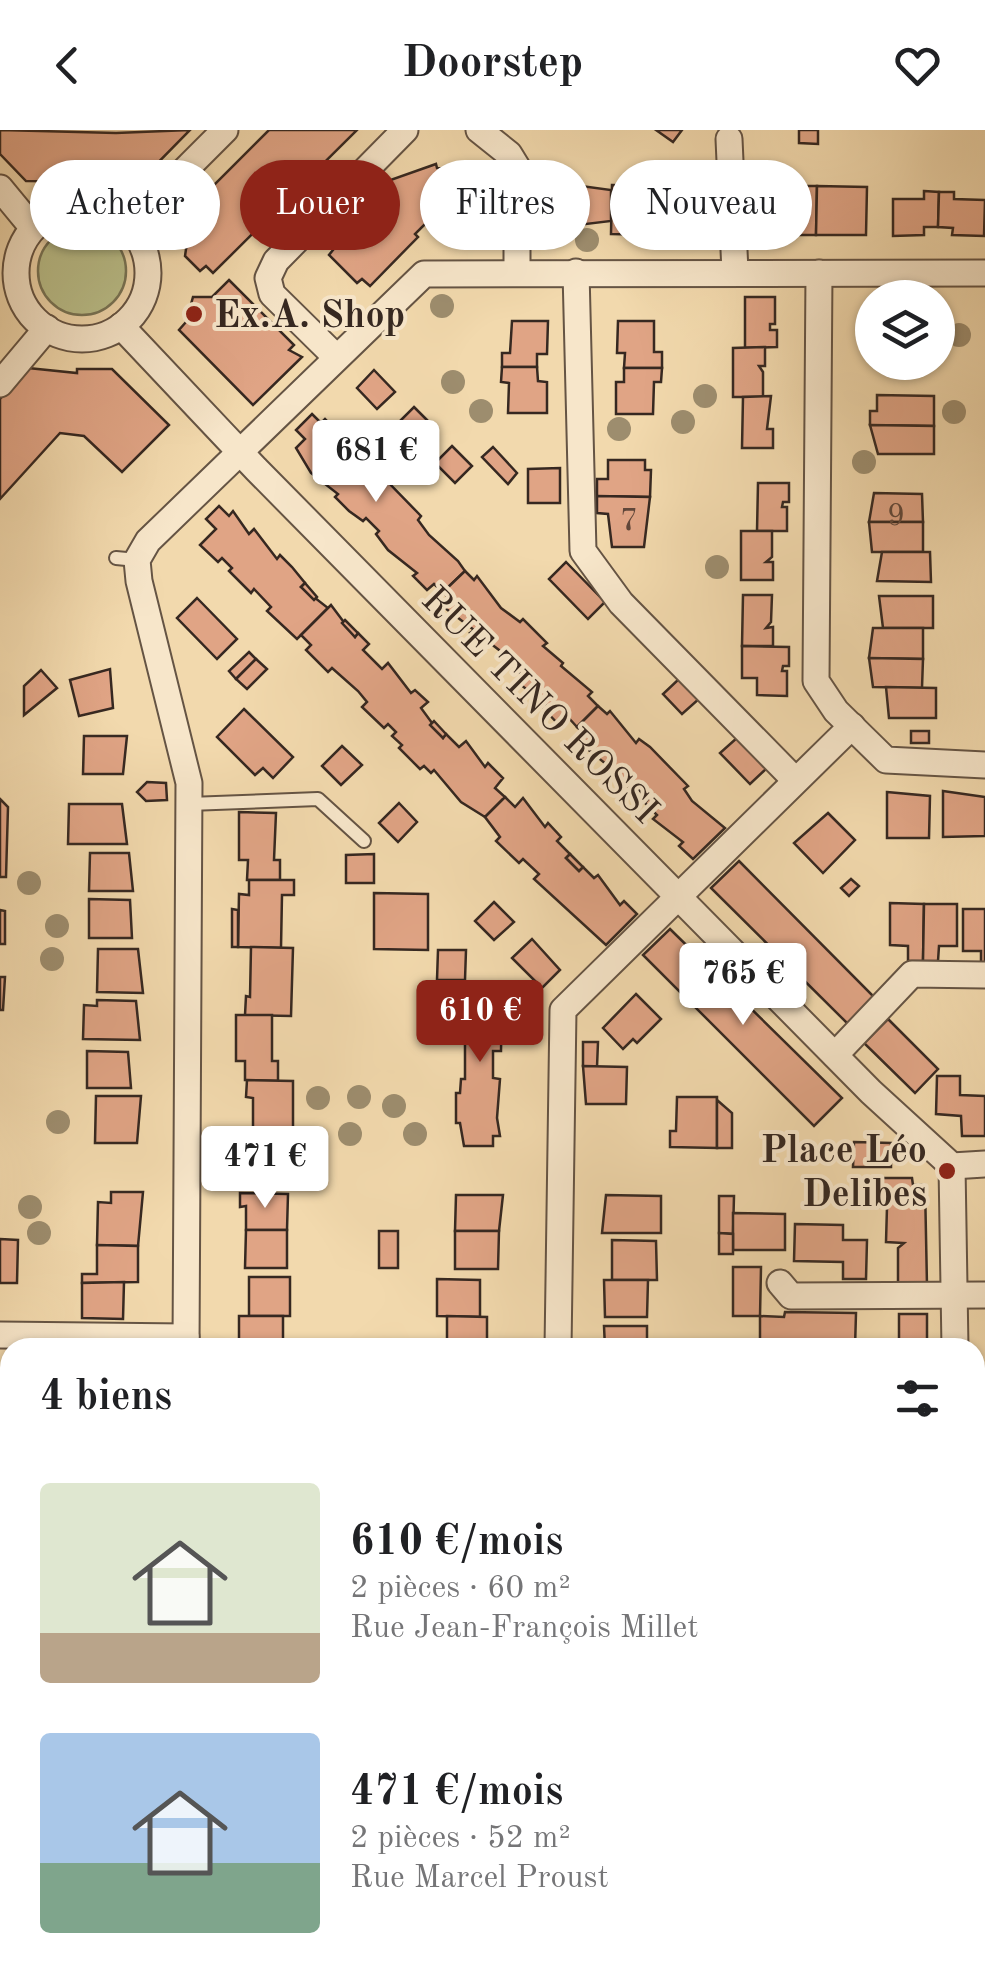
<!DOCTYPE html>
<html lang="fr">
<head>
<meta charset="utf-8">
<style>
  body { margin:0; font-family:"Old Standard TT",serif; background:#f2f2f2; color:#202124; height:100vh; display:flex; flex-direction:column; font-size:38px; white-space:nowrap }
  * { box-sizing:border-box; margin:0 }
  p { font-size:32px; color:#757577 }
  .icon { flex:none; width:55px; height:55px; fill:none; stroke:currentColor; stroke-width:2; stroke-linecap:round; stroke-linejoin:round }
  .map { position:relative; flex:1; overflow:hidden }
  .panel { position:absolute; left:0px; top:1208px; width:985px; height:642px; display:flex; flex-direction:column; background:#fff; border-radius:30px 30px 0 0; box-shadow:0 2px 8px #0004 }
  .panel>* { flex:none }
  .guide { position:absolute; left:30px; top:30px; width:925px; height:90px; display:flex; gap:20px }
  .tools { position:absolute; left:855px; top:150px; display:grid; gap:20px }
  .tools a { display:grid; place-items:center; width:100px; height:100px; border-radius:50%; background:#fff; box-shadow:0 2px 8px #0004; font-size:50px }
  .price { position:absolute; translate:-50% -85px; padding:0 22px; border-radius:10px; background:#fff; color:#222; font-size:32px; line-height:65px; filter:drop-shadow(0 2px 5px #0008) }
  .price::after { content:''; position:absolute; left:50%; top:60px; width:30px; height:22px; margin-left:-15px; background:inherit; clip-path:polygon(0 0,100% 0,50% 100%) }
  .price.current { background:#8f2418; color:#fff }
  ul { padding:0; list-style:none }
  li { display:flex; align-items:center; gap:30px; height:250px; padding:0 40px }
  li span { display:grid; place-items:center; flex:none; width:280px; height:200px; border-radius:10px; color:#555 }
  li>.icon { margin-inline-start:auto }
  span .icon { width:120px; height:120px; fill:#fffc; stroke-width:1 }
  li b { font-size:42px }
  h2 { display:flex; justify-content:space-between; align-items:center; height:120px; padding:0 40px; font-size:42px }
  .tag { padding:0 35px; border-radius:45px; background:#fff; box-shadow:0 2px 8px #0004; font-size:35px; line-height:90px }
  .tag.current { background:#8f2418; color:#fff }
  header { display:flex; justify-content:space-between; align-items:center; height:130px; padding:0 40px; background:#fff; font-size:45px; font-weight:700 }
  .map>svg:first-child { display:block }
</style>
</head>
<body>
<header><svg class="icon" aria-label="back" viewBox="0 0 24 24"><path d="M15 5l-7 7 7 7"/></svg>Doorstep<svg class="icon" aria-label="heart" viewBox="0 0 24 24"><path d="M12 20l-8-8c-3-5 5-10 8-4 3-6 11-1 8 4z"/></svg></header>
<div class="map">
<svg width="985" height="1848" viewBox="0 0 985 1848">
  <rect width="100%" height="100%" fill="#f2d9ad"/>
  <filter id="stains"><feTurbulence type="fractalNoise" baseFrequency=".002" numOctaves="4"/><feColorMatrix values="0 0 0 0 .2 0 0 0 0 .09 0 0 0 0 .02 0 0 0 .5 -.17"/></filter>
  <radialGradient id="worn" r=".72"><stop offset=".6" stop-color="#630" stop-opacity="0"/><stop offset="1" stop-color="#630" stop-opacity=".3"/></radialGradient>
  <circle fill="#babf8a" stroke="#787456" stroke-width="2.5" cx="82" cy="141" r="44"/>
  <g fill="#e0a485" stroke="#362821" stroke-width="2.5">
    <polygon points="0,0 116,3 190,0 139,52 26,51 0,24"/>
    <polygon points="269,0 357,0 213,143 206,136 200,141 185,126 189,99 180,89"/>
    <polygon points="656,0 682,0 673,12"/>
    <polygon points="799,0 818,0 818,14 799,13"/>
    <polygon points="436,34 437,38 504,39 503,99 435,99 435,95 424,95 415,104 418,107 370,156 362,149 357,153 329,125 333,120 327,112 375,65 370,62 379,54"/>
    <polygon points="660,36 670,36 669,56 660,56"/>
    <polygon points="96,52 125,52 99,56"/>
    <polygon points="559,53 611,60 611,91 577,95 577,104 560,105"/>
    <polygon points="612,55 660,56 660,105 611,104"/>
    <rect x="660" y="56" width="49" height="49"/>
    <polygon points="768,56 817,56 816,105 768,105"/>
    <polygon points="817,56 867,57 866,105 816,105"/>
    <polygon points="924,61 939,62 938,97 924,97 924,105 893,106 893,69 924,69"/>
    <polygon points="939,62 954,62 954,69 985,70 984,106 952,105 953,98 938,97"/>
    <polygon points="229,150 294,215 289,220 302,227 253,275 179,200 186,192 193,167 212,167"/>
    <polygon points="745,167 775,167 775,194 770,194 770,200 777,200 777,217 745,218"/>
    <polygon points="512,191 548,191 547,224 537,224 537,237 502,237 502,223 510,223"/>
    <polygon points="618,191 654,191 654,222 662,222 662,238 624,238 625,223 617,223"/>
    <polygon points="765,217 765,236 759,236 763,242 763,267 733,267 733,218"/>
    <polygon points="502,237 537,237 538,251 547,252 547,283 508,283 509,253 501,252"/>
    <polygon points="28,238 77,243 77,239 112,239 169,295 122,342 84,306 60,303 0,369 0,269"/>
    <polygon points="624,238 662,238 661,252 654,252 653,284 616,284 616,252 624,252"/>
    <polygon points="374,240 395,262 377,279 357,258"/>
    <polygon points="877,265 934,266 934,296 870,295 870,281 877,281"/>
    <polygon points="771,266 767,299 773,299 773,318 742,318 743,267"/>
    <polygon points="414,277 434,297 416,313 396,295"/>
    <polygon points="312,284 321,293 325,289 345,309 341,312 351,326 379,351 383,347 421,386 418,390 429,405 458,431 465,441 443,462 434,454 427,460 413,446 417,443 388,420 376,404 379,401 366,388 363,391 349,381 335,367 338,364 311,343 296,318 305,309 296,300"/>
    <polygon points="870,295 934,296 934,324 878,324"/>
    <polygon points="452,316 472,336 455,353 435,333"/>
    <polygon points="493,317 517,343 508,354 482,327"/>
    <polygon points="608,330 645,330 645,340 651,340 650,367 597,366 597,349 608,349"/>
    <polygon points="560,338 560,373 528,373 528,339"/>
    <polygon points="758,353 789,353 789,372 783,372 782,377 787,377 787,401 757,401"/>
    <polygon points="874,363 922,364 923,392 869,392"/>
    <polygon points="597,366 650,367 644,417 612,417 608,384 597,383"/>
    <polygon points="219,376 229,386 233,381 249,404 254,399 277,429 280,425 292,437 305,453 301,457 328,478 297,509 267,481 271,477 254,459 251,463 229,441 232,438 222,428 218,432 200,415 216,399 206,389"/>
    <polygon points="869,392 923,392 923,422 872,422"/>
    <polygon points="741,401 772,401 772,427 766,432 773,432 773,450 741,450"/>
    <polygon points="882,422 930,422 931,452 877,451"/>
    <polygon points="566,432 605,472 588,489 549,449"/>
    <polygon points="465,441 474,450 477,446 501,478 520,492 523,489 547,513 543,516 563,533 561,536 592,562 588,566 598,576 577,597 567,586 559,595 544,579 548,576 521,555 526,550 513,536 516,533 486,510 482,515 470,503 474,500 445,478 452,472 443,462"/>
    <polygon points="305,453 317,467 314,470 301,457"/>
    <polygon points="743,465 772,465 771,492 766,498 773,497 773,516 742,516"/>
    <polygon points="879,466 933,466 933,498 883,498"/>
    <polygon points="197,468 237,509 217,529 177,488"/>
    <polygon points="331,475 355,507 358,503 369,514 363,520 382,539 388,533 411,563 415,560 428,572 421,578 443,608 446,604 459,617 466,611 485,637 488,633 503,648 495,658 505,667 485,687 461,672 434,640 431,643 424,636 420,639 399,618 402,615 392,606 396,602 388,594 384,598 362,577 367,572 358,561 332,538 328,542 306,520 311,515 301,505"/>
    <polygon points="345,490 358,503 355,507 342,493"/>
    <polygon points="873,498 923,498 923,529 869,528"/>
    <polygon points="742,516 789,517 789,536 783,536 782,541 787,541 787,566 757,565 757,548 742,548"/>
    <polygon points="249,522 256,529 236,549 229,541"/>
    <polygon points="869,528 923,529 922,558 873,557"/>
    <polygon points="256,529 267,539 247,559 236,549"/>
    <polygon points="110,539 113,578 79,586 70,550"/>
    <polygon points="41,540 57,558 24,585 24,556"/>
    <polygon points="680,548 700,568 682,584 663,564"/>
    <polygon points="886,557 936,558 936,588 889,588"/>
    <polygon points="598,576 607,584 610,581 636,613 639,609 650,617 688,656 684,659 692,671 725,698 693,729 679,716 683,712 653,689 657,685 645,673 648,669 635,656 632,660 619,647 616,650 603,637 606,634 580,613 586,606 577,597"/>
    <polygon points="244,579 293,627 273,648 263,638 255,645 217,607"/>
    <polygon points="434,591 446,604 443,608 430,595"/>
    <rect x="911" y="601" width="18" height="12"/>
    <polygon points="84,606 127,606 123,644 83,644"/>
    <polygon points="738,607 768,637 750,654 720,623"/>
    <polygon points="342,616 362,635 341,655 322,636"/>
    <polygon points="147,652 166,653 167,670 146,671 137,662"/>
    <polygon points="943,661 985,667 985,706 943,707"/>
    <polygon points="887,662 930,666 929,708 887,708"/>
    <polygon points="505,667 515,677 523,668 545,697 548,693 561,707 557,711 570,724 566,728 579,741 583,737 594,748 598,745 620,775 624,771 637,784 606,815 534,749 539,744 523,729 519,733 496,711 500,707 485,687"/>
    <polygon points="0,669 8,677 6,747 0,747"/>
    <polygon points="399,673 417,692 398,712 379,693"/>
    <polygon points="69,674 122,674 127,714 68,714"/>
    <polygon points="239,682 276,683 274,730 280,730 280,750 247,750 248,730 239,730"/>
    <polygon points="828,683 855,710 823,743 794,713"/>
    <polygon points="90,723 129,723 133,761 89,761"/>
    <polygon points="374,724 374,753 346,753 346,725"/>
    <polygon points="570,724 583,737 579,741 566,728"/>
    <polygon points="739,731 875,868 848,894 711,758"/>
    <polygon points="851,749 859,756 849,766 841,758"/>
    <polygon points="249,750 294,750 294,765 282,765 281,818 238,817 239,764 249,765"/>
    <polygon points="374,763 428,764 428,820 374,819"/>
    <polygon points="89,769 130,770 132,808 89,808"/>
    <polygon points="494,772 514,792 494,810 475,791"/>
    <polygon points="890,773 924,774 923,831 908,831 908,816 890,815"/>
    <polygon points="924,774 957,774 957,816 939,816 938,831 923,831"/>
    <polygon points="232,779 238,780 238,817 232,817"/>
    <polygon points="963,779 985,779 985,836 981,836 981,821 963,821"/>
    <polygon points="0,780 5,781 5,814 0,814"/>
    <polygon points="670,799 842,968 814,996 643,825"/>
    <polygon points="532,809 560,840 542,858 512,828"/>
    <polygon points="251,817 293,818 291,886 245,885 246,866 250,867"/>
    <polygon points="98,819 138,819 143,863 97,862"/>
    <polygon points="438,820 466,820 465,850 437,850"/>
    <polygon points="0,847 5,847 3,880 0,880"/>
    <polygon points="494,852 494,866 502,865 501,921 493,921 493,948 500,949 497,988 500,1006 493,1006 493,1016 464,1016 460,993 456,993 456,963 460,963 461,949 465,949 465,909 461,909 465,853"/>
    <polygon points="636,864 661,889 637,913 633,909 623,919 603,898"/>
    <polygon points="97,870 136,871 140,910 83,909 84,875 97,876"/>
    <polygon points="236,885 272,885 272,931 278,931 278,951 245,950 245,931 236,931"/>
    <polygon points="888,889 938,939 915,963 864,913"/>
    <polygon points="583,912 598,912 597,937 583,936"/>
    <polygon points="87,921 128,922 131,958 87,958"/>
    <polygon points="583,936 627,937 626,974 586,974"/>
    <polygon points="937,946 960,946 960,965 985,966 985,1006 962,1006 961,986 936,984"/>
    <polygon points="247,950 293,951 293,1015 253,1015 253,968 246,967"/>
    <polygon points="96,966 141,966 137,1013 95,1013"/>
    <polygon points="677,967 717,967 717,1018 670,1017 670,1001 676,1001"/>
    <polygon points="717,970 732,983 732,1018 717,1018"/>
    <polygon points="854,1012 891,1013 891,1037 853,1037"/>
    <polygon points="878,1048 912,1048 913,1055 925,1055 927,1156 898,1156 898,1118 904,1113 886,1112 887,1077 872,1077 872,1057 878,1057"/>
    <polygon points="111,1062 143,1062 138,1116 97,1115 98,1072 111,1073"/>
    <polygon points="240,1063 288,1064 287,1100 246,1100 246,1076 240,1077"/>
    <polygon points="456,1065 503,1065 499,1101 455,1101"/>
    <polygon points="606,1065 661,1066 661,1103 602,1103"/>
    <polygon points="719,1066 734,1066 733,1104 719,1103"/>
    <polygon points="733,1083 785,1084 785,1120 733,1120"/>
    <polygon points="795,1094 843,1095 843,1110 867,1110 866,1149 843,1149 843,1132 794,1131"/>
    <polygon points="246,1100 287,1100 287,1138 245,1138"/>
    <rect x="379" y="1101" width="19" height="37"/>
    <polygon points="455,1101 499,1101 498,1139 455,1139"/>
    <polygon points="719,1103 733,1104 733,1124 719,1124"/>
    <polygon points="0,1109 18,1110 17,1153 0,1153"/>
    <polygon points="612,1110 656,1111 657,1150 612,1150"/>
    <polygon points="97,1115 138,1116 138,1152 82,1153 82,1144 97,1144"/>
    <polygon points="733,1137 761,1137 760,1186 733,1186"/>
    <rect x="249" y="1147" width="41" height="39"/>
    <polygon points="437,1149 480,1150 480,1187 437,1186"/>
    <polygon points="604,1150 648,1150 647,1187 605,1187"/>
    <polygon points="124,1152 123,1189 82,1188 82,1153"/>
    <polygon points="785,1182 856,1183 855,1218 760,1218 760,1186 784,1187"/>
    <rect x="899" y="1184" width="28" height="34"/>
    <rect x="239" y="1186" width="44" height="32"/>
    <polygon points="447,1186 487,1187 487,1218 447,1218"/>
    <polygon points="604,1196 647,1196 647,1218 605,1218"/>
    <rect x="0" y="1269" width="10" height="46"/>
    <polygon points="250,1840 376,1840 378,1841 372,1848 258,1848"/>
    <polygon points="973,1840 976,1848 952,1848"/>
  </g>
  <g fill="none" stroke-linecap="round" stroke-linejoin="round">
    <defs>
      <g id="lane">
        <polyline points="116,428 137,430"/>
        <polyline points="189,674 318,669 364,711"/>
        <polyline points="412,1840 425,1848"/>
      </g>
      <g id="street">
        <polyline points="479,0 509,24 517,37 517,142"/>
        <polyline points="729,9 735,142"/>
        <polyline points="0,58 33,98"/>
        <circle cx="82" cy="143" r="66"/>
        <polyline points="129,96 225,0"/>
        <polyline points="576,142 583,421 621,473 795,650"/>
        <polyline points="819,143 816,551 836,581 886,630 985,635"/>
        <polyline points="121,196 256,339 871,962 952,1036 985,1034"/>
        <polyline points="336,227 272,164 268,148 276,131 405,0"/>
        <polyline points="0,254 47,198"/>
        <polyline points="835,925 912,844 985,845"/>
        <polyline points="952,1036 955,1218"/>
        <polyline points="780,1153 791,1166 985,1165"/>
        <polyline points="0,1205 186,1207"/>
        <polyline points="186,1218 189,653 139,451 137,430 148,411 424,144 985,143"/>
        <polyline points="558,1218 563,880 852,596"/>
        <polyline points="0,1656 10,1667"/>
        <polyline points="975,1780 985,1776"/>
        <polyline points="171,1840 178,1848"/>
        <polyline points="828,1848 845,1840"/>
      </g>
    </defs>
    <use href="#lane" stroke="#655444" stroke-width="16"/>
    <use href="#street" stroke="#655444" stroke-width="29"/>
    <use href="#lane" stroke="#f7e6ca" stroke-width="12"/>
    <use href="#street" stroke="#f7e6ca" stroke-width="25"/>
    <defs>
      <g id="rail">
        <polyline points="0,1535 10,1540"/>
        <polyline points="558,1840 573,1848"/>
      </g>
    </defs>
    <use href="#rail" stroke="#362821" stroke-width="11"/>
    <use href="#rail" stroke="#f7e6ca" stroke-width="8" stroke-dasharray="22" stroke-linecap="butt"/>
  </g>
  <g fill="#9d8d6e">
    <circle cx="587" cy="110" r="12"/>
    <circle cx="442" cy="176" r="12"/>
    <circle cx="959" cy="205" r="12"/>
    <circle cx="453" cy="252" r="12"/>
    <circle cx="705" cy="266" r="12"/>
    <circle cx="481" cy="281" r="12"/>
    <circle cx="954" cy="282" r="12"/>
    <circle cx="683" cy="292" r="12"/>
    <circle cx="619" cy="299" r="12"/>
    <circle cx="864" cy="332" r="12"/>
    <circle cx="717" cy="437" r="12"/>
    <circle cx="29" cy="753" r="12"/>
    <circle cx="57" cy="796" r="12"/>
    <circle cx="52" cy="829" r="12"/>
    <circle cx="359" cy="967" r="12"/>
    <circle cx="318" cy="968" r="12"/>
    <circle cx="394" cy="976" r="12"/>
    <circle cx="58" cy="992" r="12"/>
    <circle cx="350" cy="1004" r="12"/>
    <circle cx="415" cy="1004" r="12"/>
    <circle cx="30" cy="1077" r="12"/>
    <circle cx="39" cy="1103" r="12"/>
  </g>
  <g fill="#8f2418" stroke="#f7e6ca" stroke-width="4">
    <circle cx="194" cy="184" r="10"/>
    <circle cx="947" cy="1041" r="10"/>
  </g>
  <g text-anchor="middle" stroke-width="8" stroke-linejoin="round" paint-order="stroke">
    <g font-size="32" fill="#60473a">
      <text x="896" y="395">9</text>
      <text x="629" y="400">7</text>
    </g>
    <g font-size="38" font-weight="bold" fill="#362821" stroke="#f7e6ca" text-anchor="start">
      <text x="214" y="197">Ex.A. Shop</text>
      <text x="927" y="1032" text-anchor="end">Place Léo<tspan x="927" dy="44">Delibes</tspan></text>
    </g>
    <g font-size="38" fill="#362821" stroke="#f7e6ca">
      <text transform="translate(541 574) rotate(45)" y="13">RUE TINO ROSSI</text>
    </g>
  </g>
  <rect width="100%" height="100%" filter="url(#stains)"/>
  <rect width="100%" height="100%" fill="url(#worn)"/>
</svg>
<div class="tools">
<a><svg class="icon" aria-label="layers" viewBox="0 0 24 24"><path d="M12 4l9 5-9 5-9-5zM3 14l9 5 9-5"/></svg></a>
</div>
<b class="price" style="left:376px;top:375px">681 €</b>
<b class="price" style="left:743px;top:898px">765 €</b>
<b class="price current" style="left:480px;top:935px">610 €</b>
<b class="price" style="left:265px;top:1081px">471 €</b>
<div class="guide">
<a class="tag">Acheter</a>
<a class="tag current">Louer</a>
<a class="tag">Filtres</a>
<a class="tag">Nouveau</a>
</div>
<section class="panel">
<h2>4 biens<svg class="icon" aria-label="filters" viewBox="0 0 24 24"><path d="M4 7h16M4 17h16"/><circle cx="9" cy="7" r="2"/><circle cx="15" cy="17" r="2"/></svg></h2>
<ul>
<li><span style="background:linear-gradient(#dfe7d0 75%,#b9a48a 0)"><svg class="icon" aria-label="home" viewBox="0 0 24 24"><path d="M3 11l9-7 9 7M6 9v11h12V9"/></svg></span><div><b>610 €/mois</b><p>2 pièces · 60 m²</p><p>Rue Jean-François Millet</p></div></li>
<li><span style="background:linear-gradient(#a9c7e8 65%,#7fa58c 0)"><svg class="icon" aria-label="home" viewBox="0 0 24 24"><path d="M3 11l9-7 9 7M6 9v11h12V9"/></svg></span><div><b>471 €/mois</b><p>2 pièces · 52 m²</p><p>Rue Marcel Proust</p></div></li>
</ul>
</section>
</div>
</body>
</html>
